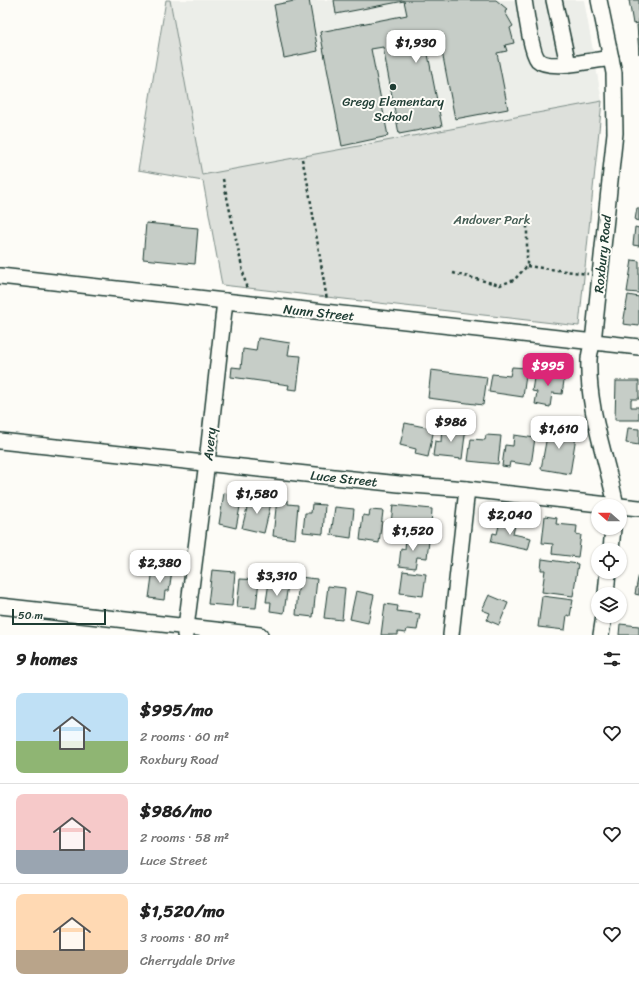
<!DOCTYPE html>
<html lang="en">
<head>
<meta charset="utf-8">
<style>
  body { margin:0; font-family:Sriracha,sans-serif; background:#f6f6f6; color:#222; height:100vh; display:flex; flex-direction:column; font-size:15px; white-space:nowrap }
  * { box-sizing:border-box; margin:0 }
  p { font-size:13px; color:#767676 }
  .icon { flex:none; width:22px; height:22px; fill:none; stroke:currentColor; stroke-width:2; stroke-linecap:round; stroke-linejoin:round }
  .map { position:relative; height:635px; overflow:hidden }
  .drawer { display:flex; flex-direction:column; background:#fff; flex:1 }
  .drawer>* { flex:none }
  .needle { width:26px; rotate:291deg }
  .buttons { position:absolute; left:591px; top:499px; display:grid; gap:8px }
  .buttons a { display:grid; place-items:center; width:36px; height:36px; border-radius:50%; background:#fff; box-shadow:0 1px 3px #0004; font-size:20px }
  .scale { position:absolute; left:12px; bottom:10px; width:94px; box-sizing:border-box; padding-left:4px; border:2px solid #1f3d34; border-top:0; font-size:11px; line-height:14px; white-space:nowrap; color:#1f3d34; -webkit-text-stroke:3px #fdfcf7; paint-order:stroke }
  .price { position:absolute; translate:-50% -34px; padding:0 9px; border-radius:8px; background:#fff; color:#222; font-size:13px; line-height:26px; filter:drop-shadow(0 1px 2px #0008) }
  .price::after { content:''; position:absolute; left:50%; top:24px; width:12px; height:9px; margin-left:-6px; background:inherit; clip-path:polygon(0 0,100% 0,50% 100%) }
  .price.current { background:#db2777; color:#fff }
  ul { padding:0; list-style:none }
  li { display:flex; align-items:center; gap:12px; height:100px; padding:0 16px }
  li+li { border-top:1px solid #e0e0e0 }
  li span { display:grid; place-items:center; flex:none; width:112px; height:80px; border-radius:8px; color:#555 }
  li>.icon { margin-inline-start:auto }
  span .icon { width:48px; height:48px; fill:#fffc; stroke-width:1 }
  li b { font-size:17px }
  h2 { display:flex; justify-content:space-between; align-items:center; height:48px; padding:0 16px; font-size:17px }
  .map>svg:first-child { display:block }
</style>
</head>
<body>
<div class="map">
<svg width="639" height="635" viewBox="0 0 639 635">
  <rect width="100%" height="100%" fill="#fdfcf7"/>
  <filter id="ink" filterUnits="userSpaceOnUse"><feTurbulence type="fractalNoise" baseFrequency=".025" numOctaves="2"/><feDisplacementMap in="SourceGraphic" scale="8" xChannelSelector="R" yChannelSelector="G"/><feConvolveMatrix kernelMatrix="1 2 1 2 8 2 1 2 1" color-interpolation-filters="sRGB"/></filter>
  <g filter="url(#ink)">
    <polygon fill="#eceee9" points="170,0 584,0 602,101 202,176"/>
    <polygon fill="#dde0db" stroke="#7e8e88" points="166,0 170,0 202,175 602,101 579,326 222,285 203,181 138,170"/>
    <g fill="#c6cdc7" stroke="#1f3d34">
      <polygon points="299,0 309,0 318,51 284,58 274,5"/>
      <polygon points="334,0 496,0 507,9 505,12 513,26 510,28 514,43 505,45 507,51 497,53 508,109 455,119 439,36 425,39 442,126 399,134 383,47 371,49 388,136 342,146 320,32 407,15 404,1 336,14"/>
      <polygon points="629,0 639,0 639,23 633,24"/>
      <polygon points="637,25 639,25 639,54"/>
      <polygon points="637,208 639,208 639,221 635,220"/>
      <polygon points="146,223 198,228 195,264 143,259"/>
      <polygon points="635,227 639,228 639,246 633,245"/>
      <polygon points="632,260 639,261 639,293 627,292"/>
      <polygon points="628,295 639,297 639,326 623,324"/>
      <polygon points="258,338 290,343 288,355 301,356 297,390 288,389 289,385 231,377 232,367 241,368 243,349 256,351"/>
      <polygon points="512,367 527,368 523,397 489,392 492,374 510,376"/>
      <polygon points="431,370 487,377 483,405 428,398"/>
      <polygon points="539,370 565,374 562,394 552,393 550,407 535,404 537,392 532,391 534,378 538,379"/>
      <polygon points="616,381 639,381 639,399 631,399 631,407 639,407 639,420 615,420"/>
      <polygon points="405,423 434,429 428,457 415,454 416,449 400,445"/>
      <polygon points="442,425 466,427 462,459 433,456 435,441 441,442"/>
      <polygon points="549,425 577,430 570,474 541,469"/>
      <polygon points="628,428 639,429 639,445 626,443"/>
      <polygon points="486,435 501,436 498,464 468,461 471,439 485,440"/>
      <polygon points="514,435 535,438 531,465 510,462 509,467 502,466 505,445 513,446"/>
      <polygon points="224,493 242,496 236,528 219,524"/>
      <polygon points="258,496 272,499 264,533 242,528 249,500 257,501"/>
      <polygon points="277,499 288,501 288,504 298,505 295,539 273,536"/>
      <polygon points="312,504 325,505 323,534 303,532 305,513 311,513"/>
      <polygon points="393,505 432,509 431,526 409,524 408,534 390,533"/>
      <polygon points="335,507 354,509 351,538 331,535"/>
      <polygon points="370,510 383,511 379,543 360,540 363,515 369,516"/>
      <polygon points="545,516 557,518 556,524 577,526 576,534 581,535 578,557 552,554 553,544 542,543"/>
      <polygon points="501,517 516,521 513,534 531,538 528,550 491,542 493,533 497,534"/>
      <polygon points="406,538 429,541 427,558 417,557 415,568 399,566 401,548 405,549"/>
      <polygon points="542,559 578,564 573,596 542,592 545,570 541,570"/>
      <polygon points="153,569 172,571 169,591 165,591 164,600 149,598"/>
      <polygon points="212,570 235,572 232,606 208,604"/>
      <polygon points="403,571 426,574 423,596 400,593"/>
      <polygon points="639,573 639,595 635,594"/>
      <polygon points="299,577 317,579 313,617 296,615"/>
      <polygon points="240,579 259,580 256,608 237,607"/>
      <polygon points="269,582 288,584 284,613 270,611 271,602 266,602"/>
      <polygon points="328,586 345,588 342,620 324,618"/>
      <polygon points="356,591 374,595 368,623 350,619"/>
      <polygon points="489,595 508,603 499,625 487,620 490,613 482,610"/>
      <polygon points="542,596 573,600 570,616 567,615 565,630 538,627"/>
      <polygon points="385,604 398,606 397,611 420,614 417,630 407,629 406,633 398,632 398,635 381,635"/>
      <polygon points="620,624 639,626 639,635 619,635"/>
    </g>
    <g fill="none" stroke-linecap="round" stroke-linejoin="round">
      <defs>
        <g id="minor">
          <path d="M524,0C526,12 531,52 538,60C549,71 595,60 611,58"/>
          <polyline points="554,0 568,64"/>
          <path d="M599,0L614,73L615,133L593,342C591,348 589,354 589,360C587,410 607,458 616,506"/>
          <polyline points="0,276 639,347"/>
          <polyline points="0,441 399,484 467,489 617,506"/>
          <polyline points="620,506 639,508"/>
          <polyline points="611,550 613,528"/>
          <polyline points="606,594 608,572"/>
          <polyline points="0,606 260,635"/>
          <polyline points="185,635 207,462 225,301"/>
          <polyline points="451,635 467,489"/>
          <polyline points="601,635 604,616"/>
        </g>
      </defs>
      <use href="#minor" stroke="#1f3d34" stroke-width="18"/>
      <g stroke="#1f3d34" stroke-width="2.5" stroke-dasharray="3 3" stroke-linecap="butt">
        <polyline points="302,159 308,185 327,300"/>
        <polyline points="223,179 247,290"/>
        <polyline points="527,266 588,274"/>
        <polyline points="453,273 500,285 514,280 527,266 527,216"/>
      </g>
      <use href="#minor" stroke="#fdfcf7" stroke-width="15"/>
    </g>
  </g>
  <circle fill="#1f3d34" stroke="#fdfcf7" stroke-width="1.5" cx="393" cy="87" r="4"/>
  <g text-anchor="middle" stroke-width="4" stroke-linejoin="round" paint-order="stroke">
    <g font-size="13" fill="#1f3d34" stroke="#fdfcf7">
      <text x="393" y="106">Gregg Elementary<tspan x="393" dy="15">School</tspan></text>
    </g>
    <g font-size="13" fill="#455e55" stroke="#fdfcf7">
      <text x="492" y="224">Andover Park</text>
    </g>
    <g font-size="13" fill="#1f3d34" stroke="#fdfcf7">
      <text transform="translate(602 254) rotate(-84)" y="5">Roxbury Road</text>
      <text transform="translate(319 312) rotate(6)" y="5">Nunn Street</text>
      <text transform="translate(209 444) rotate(-84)" y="5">Avery</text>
      <text transform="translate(344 478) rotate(6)" y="5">Luce Street</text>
    </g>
  </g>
</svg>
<div class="buttons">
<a><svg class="needle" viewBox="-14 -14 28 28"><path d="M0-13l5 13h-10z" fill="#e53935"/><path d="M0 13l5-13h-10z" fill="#767676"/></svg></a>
<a><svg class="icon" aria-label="locate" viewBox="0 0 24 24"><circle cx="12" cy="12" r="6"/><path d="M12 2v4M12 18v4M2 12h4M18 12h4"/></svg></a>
<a><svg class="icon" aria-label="layers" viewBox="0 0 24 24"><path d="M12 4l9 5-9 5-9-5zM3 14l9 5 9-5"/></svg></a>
</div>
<div class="scale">50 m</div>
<b class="price" style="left:416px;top:64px">$1,930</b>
<b class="price current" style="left:548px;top:387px">$995</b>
<b class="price" style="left:451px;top:443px">$986</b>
<b class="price" style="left:559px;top:450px">$1,610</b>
<b class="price" style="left:257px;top:515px">$1,580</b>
<b class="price" style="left:510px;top:536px">$2,040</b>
<b class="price" style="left:413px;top:552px">$1,520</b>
<b class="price" style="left:160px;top:584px">$2,380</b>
<b class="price" style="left:277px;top:597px">$3,310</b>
</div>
<section class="drawer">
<h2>9 homes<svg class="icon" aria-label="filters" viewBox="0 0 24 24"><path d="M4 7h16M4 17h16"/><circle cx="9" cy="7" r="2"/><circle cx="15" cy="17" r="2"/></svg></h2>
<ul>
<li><span style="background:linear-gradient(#bfe0f5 60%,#8fb573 0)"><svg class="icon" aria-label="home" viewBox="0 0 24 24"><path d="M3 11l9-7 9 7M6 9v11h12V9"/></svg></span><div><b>$995/mo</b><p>2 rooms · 60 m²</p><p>Roxbury Road</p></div><svg class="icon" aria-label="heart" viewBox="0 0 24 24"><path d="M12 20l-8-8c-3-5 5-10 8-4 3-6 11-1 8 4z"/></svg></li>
<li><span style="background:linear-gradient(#f6c9c9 70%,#9aa5b1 0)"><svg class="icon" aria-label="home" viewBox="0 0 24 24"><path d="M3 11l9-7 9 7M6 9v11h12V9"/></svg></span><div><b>$986/mo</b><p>2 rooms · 58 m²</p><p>Luce Street</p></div><svg class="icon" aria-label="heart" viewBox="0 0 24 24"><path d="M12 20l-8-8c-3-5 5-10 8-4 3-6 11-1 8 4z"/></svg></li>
<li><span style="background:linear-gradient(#ffd9b3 70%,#b9a48a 0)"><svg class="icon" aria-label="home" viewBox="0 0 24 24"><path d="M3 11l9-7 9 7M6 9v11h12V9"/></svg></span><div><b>$1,520/mo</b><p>3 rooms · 80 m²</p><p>Cherrydale Drive</p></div><svg class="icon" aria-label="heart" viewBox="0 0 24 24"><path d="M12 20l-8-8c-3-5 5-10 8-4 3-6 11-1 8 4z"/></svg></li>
</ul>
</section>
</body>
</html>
